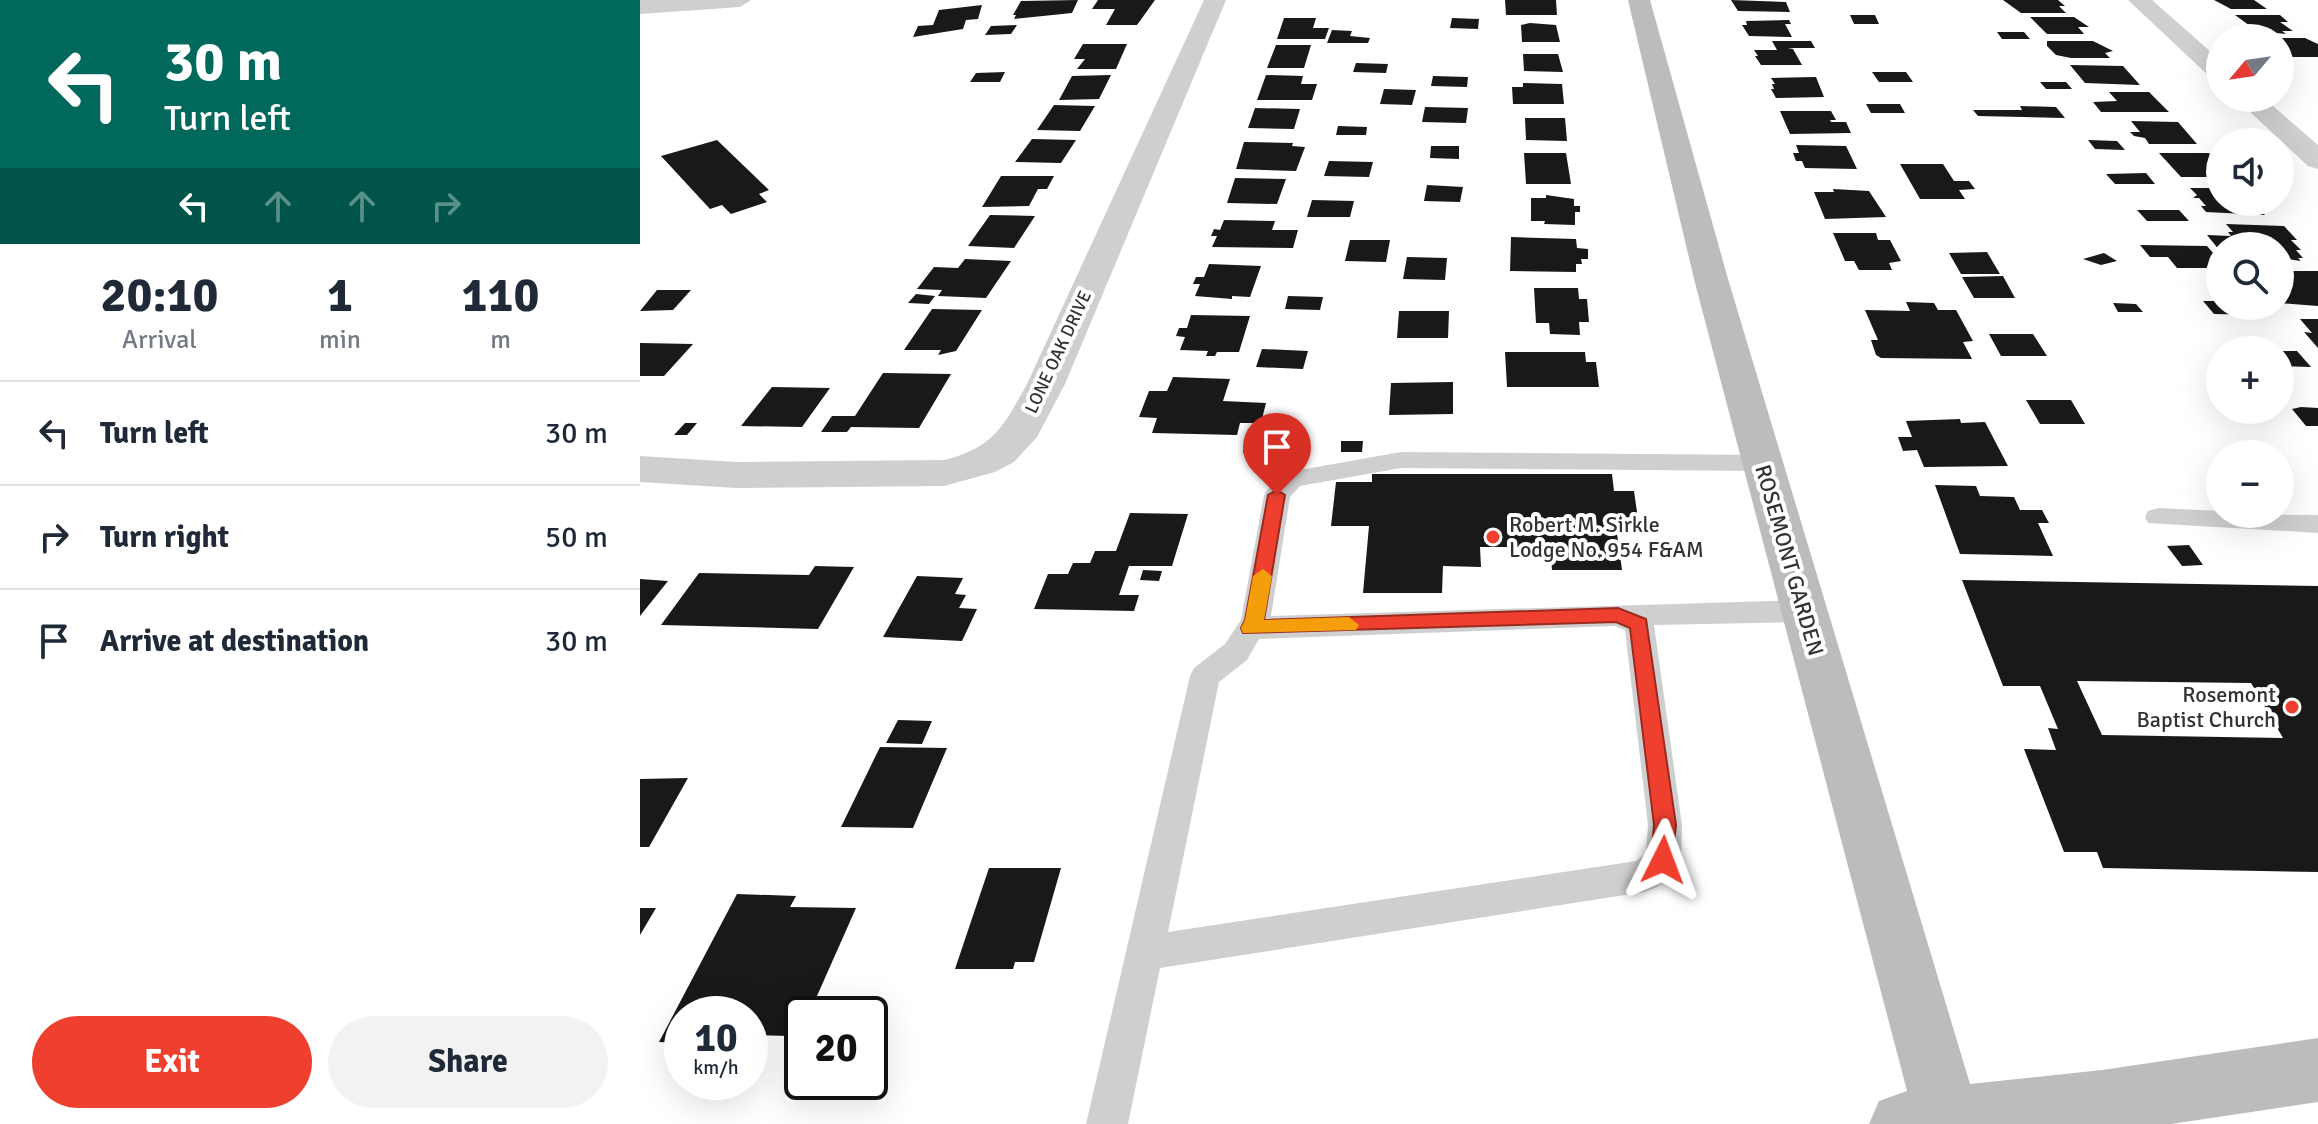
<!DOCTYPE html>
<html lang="en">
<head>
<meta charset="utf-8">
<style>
	body { margin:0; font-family:Signika,sans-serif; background:#f2f2f3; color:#1f2937; height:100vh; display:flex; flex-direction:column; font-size:30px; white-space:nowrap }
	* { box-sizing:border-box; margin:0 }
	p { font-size:26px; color:#747a83 }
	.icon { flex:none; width:44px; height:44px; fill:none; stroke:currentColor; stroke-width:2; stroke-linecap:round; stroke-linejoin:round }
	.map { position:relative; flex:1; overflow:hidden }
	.panel { display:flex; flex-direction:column; background:#fff; width:640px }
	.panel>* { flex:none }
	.top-card { background:#00695c; color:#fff; overflow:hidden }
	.needle { width:52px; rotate:241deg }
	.buttons { position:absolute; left:1566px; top:24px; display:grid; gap:16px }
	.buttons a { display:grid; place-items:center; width:88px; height:88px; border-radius:50%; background:#fff; box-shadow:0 8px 32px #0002; font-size:40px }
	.speed { position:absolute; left:24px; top:996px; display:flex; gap:16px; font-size:40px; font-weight:700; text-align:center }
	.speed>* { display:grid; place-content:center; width:104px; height:104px; border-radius:50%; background:#fff; box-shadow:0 8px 32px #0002; line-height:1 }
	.speed small { font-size:20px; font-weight:400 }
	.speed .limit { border:4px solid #111; border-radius:12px; background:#fff; color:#111 }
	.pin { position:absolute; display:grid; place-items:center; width:68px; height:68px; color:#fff; margin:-82px -34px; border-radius:50% 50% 50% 0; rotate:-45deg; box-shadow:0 0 8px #0007 }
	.pin .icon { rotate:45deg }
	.me { position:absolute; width:88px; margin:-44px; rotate:3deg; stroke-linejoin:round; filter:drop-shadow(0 0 6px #0008) }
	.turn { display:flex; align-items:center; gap:28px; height:168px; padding:0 32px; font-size:36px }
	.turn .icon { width:104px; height:104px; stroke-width:2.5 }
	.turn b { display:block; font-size:56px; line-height:68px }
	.lanes { display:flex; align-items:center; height:76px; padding:0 32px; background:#0003; justify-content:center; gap:40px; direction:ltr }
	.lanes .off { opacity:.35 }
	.eta { display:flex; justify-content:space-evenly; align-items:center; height:136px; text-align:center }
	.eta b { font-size:48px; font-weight:700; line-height:56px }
	.primary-button { display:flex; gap:16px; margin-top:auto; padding:16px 32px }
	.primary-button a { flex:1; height:92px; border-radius:48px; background:#ef402f; color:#fff; font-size:32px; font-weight:700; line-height:92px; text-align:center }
	.primary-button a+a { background:#f2f2f3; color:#1f2937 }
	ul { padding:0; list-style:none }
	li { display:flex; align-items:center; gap:24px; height:104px; padding:0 32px; border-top:2px solid #e0e1e3 }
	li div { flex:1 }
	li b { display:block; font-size:30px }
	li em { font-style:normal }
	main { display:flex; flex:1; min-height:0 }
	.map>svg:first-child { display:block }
	.building { fill:#191919; fill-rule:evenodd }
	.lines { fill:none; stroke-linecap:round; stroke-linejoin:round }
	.service { fill:#cfcfcf; fill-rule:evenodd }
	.minor { fill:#cfcfcf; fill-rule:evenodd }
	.secondary { fill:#bcbcbc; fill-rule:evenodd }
	.route { fill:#ef402f; stroke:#9b2a1f; stroke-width:2 }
	.slow { fill:#f59e0b }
	.poi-dot { fill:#ef402f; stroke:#fff; stroke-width:3 }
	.labels { text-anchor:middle; stroke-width:8; stroke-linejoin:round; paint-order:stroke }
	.far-street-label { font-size:18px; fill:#323232; stroke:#fff }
	.poi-label { font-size:22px; fill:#323232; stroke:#fff; text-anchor:start }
	.street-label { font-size:22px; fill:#323232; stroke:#fff }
</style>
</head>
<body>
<main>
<section class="panel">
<div class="top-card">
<div class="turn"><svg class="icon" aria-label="left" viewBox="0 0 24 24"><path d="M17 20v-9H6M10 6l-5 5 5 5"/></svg><div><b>30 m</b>Turn left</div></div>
<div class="lanes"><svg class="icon" aria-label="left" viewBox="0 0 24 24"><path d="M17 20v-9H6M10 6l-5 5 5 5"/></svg><svg class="icon off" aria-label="ahead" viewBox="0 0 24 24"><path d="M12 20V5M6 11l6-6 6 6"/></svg><svg class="icon off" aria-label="ahead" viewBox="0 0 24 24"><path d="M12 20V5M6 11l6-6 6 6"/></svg><svg class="icon off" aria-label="right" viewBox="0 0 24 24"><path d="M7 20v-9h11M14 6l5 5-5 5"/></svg></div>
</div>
<div class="eta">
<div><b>20:10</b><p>Arrival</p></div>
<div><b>1</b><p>min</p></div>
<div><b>110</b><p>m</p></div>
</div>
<ul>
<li><svg class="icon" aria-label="left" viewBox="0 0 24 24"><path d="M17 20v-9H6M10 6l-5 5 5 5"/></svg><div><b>Turn left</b></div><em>30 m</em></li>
<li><svg class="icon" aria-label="right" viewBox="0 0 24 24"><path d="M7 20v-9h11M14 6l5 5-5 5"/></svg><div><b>Turn right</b></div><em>50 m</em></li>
<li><svg class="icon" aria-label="arrive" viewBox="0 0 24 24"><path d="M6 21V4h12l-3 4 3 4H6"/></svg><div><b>Arrive at destination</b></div><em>30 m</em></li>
</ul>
<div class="primary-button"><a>Exit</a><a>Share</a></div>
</section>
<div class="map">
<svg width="1678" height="1124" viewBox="0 0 1678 1124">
	<rect width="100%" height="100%" fill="#fff"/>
	<path class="building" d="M438 0 432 13 374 19 376 15H373L381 1Z
		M458 0H515L497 25H466L475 9H452Z
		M865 0H916L917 15H866Z
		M1091 0 1146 2 1150 12 1098 11Z
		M1363 0H1418L1425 6H1419L1426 13H1381Z
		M1574 0H1614L1627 9H1591Z
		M342 5 338 19 326 20 323 29 273 37 278 26 293 25 299 10Z
		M1210 15H1235L1239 24H1214Z
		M1595 15H1640L1648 22H1640L1653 31H1642L1646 34 1617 31Z
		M1390 17H1434L1449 27H1438L1444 34H1407Z
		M644 18H676L673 28H689L685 39H637Z
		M812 18 839 19 838 29 810 28Z
		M1149 20 1151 24H1145L1152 37 1109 36 1102 25H1107L1106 21Z
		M890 23 916 25 920 42H882L881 25Z
		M377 25 371 34 345 35 351 26Z
		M692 30 712 31 710 36 730 38 728 43H687Z
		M1357 32H1384L1390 39H1362Z
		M1640 38H1665L1678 44V57H1653L1640 47Z
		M1132 41H1171L1175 48H1148L1153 49 1162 65H1121L1115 56H1118L1114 50H1137Z
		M1407 41H1453L1473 51 1465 53 1470 58H1431L1416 55 1407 46Z
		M443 44H487L476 69H437L445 59H434Z
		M636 45H671L664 68H627Z
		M883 54H918L923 72 884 71Z
		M716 63 748 64 746 73 713 72Z
		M1430 65 1483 66 1500 85 1445 83Z
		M365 72 360 82H330L336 73Z
		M1232 72H1266L1273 82H1239Z
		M471 75 459 99 419 100 432 76Z
		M626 75 663 76 661 84H677L672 100H617Z
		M793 76 828 77 827 87 791 86Z
		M1176 77 1184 97 1136 98 1131 89H1134L1132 84H1135L1131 78Z
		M1400 82H1426L1432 89H1406Z
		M883 83 922 84 924 104H873L872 87H883Z
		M744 89 776 90 772 105 740 104Z
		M1469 92H1509L1529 112H1461L1453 102 1477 101Z
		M1226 104H1260L1265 113H1231Z
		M414 105 455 106 440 131 397 130Z
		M1380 106 1416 107 1425 118 1338 116 1333 110H1382Z
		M785 107 828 108 826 123 782 122Z
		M615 108 660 109 654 129 608 128Z
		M1140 111H1191L1196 120H1190L1191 122H1206L1211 133 1150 134Z
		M885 118H925L927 141 886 140Z
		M1491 121 1538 122 1557 144H1509L1505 138 1494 136 1490 132H1500Z
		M698 126 727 127 726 135H696Z
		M392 139 436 140 421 163 375 162Z
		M77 140 129 190 119 194 127 202 91 214 82 205 70 209 21 156Z
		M1448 140 1477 141 1485 150 1455 149Z
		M604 142 653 143 652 146 665 147 656 171 596 169Z
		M1156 145 1206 146 1217 169 1165 168 1162 161H1156L1153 153H1159Z
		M791 146H819V159L790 158Z
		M884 153H926L931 184H886Z
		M1519 153H1569L1580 163V177H1541Z
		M689 161 733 162 729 177 684 176Z
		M1260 164H1303L1314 181H1329L1335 189 1319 190 1325 199H1280Z
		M1506 173 1515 184H1475L1466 174Z
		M361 176H414L407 189H398L389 206 342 207Z
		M595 178 646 179 637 204 587 203Z
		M787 185 823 187 820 202 784 201Z
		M1550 188H1580V202H1613L1625 215 1566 212 1561 206H1566L1559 198H1553L1557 195Z
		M1193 189 1229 191 1246 217 1185 219 1174 192H1194Z
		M906 195 934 199V206H940V212H935V225L904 224 905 221H891V198H906Z
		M672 200 714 201 710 217H667Z
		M1497 210H1539L1549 221H1507Z
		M350 215 395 216 374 248 328 246Z
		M584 220 635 221 632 230H658L653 248 572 247 577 236H571L574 229 580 230Z
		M1586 224 1644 226 1657 240H1651L1661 250H1656L1663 258H1658L1661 261 1640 258V246H1580V251L1567 235 1591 236 1588 232H1593Z
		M1193 233H1236L1238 240H1250L1261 261 1249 263 1252 270H1219L1214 261H1205Z
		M871 237 936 239 937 248 948 249V259H941L942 264H936V272L870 271Z
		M710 240H750L746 262 705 261Z
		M1500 245 1567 246 1580 261V268H1537L1528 257H1510Z
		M1347 252 1360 274H1321L1309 253Z
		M1464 253 1477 261 1461 265 1443 259Z
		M767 257 807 258 805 280 763 279Z
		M325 259 371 261 346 298 298 296 302 290 277 289 294 267 318 268Z
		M569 264 621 266 610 297 592 296V299L555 296 560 284H553L556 277H564Z
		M1644 271H1678V306L1640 303V272Z
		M1363 276 1375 298H1334L1322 277Z
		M894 288H938L939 299H947L949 322H939L940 335 910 334 909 323H896Z
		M17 290H51L33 310 0 311Z
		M276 294 295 296 289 304 268 303Z
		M648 296 683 297 680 310 645 309Z
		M1563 301H1580V306H1617L1624 315 1574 314Z
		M1266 302 1294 303 1298 310H1316L1333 341 1323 342 1332 359 1241 358 1236 355 1231 340H1238L1225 310 1270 311Z
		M1473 303 1496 304 1503 312H1478Z
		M292 309 342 310 316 351 298 355 301 350H264Z
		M759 311H809L808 338H757Z
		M551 315 610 316 599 352H577L575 356H566L568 351 540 350 545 337 536 336 539 328H547Z
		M1660 319H1678V348L1664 332 1672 333Z
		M1349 334H1393L1407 356H1361Z
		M0 343 53 344 24 376H0Z
		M622 349 668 351 663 369 616 367Z
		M1640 351H1657L1671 367 1640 366Z
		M865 352H945L946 362H956L959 387H867Z
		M243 373 311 374 279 428 211 427 207 432H181L192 416H215Z
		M533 377 590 379 583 401 626 403 621 423H600L597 435 512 433 517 418 499 417 509 391H527Z
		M813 382V414L749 415 751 383Z
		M132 387 190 388 162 427 101 426Z
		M1386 400H1431L1445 424H1400Z
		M1661 407 1678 408V426H1666L1652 409Z
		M1320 419 1321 423 1345 422 1368 466 1284 467 1277 450 1263 451 1258 437H1272L1266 421Z
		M45 423H57L47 435H34Z
		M656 428 651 452 603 453 608 429Z
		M701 441H723L722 452H701Z
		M732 474H972L974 491H994L999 526H976L982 570H912L910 547H840L841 567 803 566 802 593H723L729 526H691L696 482H732Z
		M1295 485 1336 486 1340 496 1374 497 1380 510H1402L1409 523H1398L1413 556 1320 554Z
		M490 513 548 514 532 566H489L479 595H499L494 611 394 609 408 574H428L433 563H450L455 551H476Z
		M1549 545 1563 565 1542 566 1527 546Z
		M175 566 214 567 178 629 21 625 59 573 169 575Z
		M503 570 522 571 519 581 500 580Z
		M277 576 323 578 315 594 326 595 319 608 337 609 322 641 243 637Z
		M0 579 28 581 0 616Z
		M1322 580 1678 586V872L1463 868 1457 852H1424L1384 749 1416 750 1408 728 1418 729 1400 686H1363ZM1437 681 1611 683 1643 738 1462 735Z
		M258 720 292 721 282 744 246 743Z
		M240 747 307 748 273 828 201 827Z
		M48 778 9 847H0V779Z
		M349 868H421L394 962H375L373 969H315Z
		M97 894 156 896 150 907 216 908 169 1014H162V1019L157 1018 149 1036 110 1035V1014H42V1043L19 1042Z
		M0 908H16L0 935Z"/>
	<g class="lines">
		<path class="service" d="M761 452 1123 455 1132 457 1136 463 1132 469 1123 471 761 468 660 486 650 497 631 616 1165 600 1175 603 1180 611 1175 619 1165 622 1014 625 1042 825 1041 860 1035 871 1017 887 1004 892 520 968 488 1124H446L550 676 554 668 585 644 601 620 624 495 628 489 643 473ZM975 626 985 630 1008 825 1006 853 996 861 528 932 579 682 607 660 619 639Z
			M1518 508 1580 511V514L1678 515V533L1508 523 1505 517 1508 511Z"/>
		<path class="minor" d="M0 0H111L100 7 0 14Z
			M564 0H586L425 384 397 437 374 462 355 472 304 486 96 488 0 482V456L96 462 304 460C354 447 363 427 387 384Z
			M1488 0H1512L1580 60V81L1571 78Z
			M1595 98H1624L1678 145V169L1668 166Z"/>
		<path class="secondary" d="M988 0H1010L1088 279 1330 1084 1462 1070 1678 1038V1102L1531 1124H1229L1239 1101 1267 1091 1054 279Z"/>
	</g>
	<path class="route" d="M637 490 645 495 624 620 978 608 1006 619 1036 825 1031 868 1023 871 1014 868 1011 860 1014 825 990 628 976 622 603 633 601 628 605 620 628 495Z"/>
	<path class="slow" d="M623 569 632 576 624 620 709 617 719 625 716 630 603 633 601 628 605 620 613 576Z"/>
	<g class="poi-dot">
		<circle cx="853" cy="537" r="8"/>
		<circle cx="1652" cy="707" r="8"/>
	</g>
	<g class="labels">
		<g class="far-street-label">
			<text transform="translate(418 352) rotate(-65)" y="6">LONE OAK DRIVE</text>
		</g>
		<g class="poi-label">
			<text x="869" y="532">Robert M. Sirkle<tspan x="869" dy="25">Lodge No. 954 F&amp;AM</tspan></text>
			<text x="1636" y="702" text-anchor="end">Rosemont<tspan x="1636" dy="25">Baptist Church</tspan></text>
		</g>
		<g class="street-label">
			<text transform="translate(1150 560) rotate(74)" y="8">ROSEMONT GARDEN</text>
		</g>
	</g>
</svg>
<div class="buttons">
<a><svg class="needle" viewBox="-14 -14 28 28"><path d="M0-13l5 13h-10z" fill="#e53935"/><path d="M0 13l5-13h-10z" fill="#747a83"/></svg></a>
<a><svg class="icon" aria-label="sound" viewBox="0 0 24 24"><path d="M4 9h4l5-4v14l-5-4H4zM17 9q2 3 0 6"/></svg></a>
<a><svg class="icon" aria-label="search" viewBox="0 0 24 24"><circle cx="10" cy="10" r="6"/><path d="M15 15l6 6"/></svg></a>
<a>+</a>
<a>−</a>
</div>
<div class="speed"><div>10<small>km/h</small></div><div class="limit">20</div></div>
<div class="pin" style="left:637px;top:495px;background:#d93025"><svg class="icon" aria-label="arrive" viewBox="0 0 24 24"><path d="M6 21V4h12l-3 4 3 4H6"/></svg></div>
<svg class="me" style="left:1023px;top:860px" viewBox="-20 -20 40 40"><path d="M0-17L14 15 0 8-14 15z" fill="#ef402f" stroke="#fff" stroke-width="4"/></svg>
</div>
</main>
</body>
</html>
